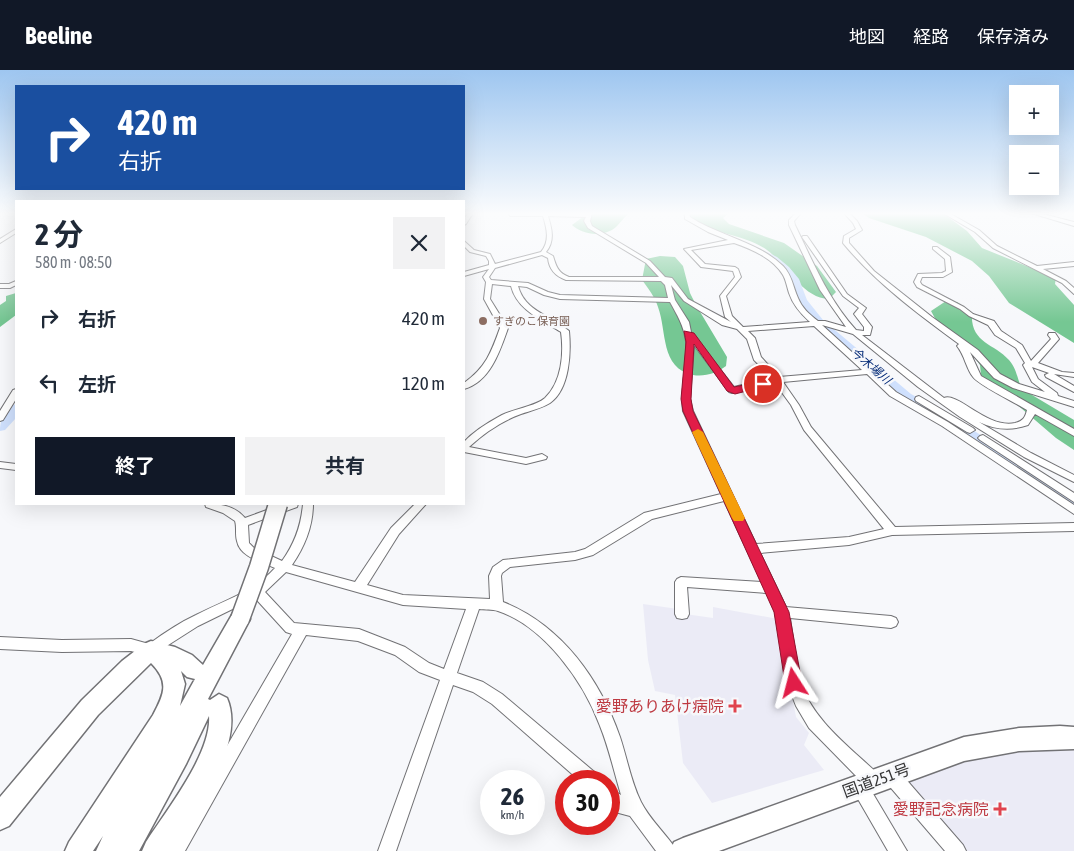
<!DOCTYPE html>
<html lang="ja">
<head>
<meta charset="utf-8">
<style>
	body { margin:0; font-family:"Asap Condensed","Noto Sans JP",sans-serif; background:#f2f2f3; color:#1f2937; height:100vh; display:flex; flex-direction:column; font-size:19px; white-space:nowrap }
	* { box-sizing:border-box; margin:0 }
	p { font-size:16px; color:#747a83 }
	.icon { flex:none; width:28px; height:28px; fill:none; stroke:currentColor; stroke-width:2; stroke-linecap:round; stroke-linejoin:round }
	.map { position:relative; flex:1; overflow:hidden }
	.sheet { position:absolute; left:15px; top:130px; width:450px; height:305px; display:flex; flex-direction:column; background:#fff; border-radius:0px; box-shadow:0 5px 20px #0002 }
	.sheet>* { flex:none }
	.top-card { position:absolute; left:15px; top:15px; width:450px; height:105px; border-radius:0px; box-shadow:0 5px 20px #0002; background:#1a4fa0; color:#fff; overflow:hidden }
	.fabs { position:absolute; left:1009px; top:15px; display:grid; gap:10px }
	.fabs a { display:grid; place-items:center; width:50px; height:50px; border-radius:0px; background:#fff; box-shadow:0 5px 20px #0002; font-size:25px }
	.speed { position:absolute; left:480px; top:700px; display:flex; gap:10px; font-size:25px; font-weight:700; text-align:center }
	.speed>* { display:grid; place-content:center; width:65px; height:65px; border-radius:50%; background:#fff; box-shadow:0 5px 20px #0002; line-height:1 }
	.speed small { font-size:12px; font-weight:400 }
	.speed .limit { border:8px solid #d22; background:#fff; color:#111 }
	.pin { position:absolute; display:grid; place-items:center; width:42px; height:42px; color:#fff; margin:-21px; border:2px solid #fff; border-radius:50%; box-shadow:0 1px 5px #0007 }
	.me { position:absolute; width:55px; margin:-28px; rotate:351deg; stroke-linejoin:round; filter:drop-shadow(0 0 4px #0008) }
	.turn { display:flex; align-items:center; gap:18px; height:105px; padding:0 20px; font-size:22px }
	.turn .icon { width:65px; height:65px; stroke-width:2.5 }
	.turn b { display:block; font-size:35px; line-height:42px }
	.round { display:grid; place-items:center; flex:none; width:52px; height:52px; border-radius:0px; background:#f2f2f3 }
	.overview { display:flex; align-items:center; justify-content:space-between; height:85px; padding:0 20px }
	h1 { font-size:30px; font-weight:700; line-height:38px }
	.primary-button { display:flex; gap:10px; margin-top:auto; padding:10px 20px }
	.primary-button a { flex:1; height:58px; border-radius:0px; background:#111827; color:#fff; font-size:20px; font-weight:700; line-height:58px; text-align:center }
	.primary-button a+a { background:#f2f2f3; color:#1f2937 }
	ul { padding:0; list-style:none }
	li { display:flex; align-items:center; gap:15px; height:65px; padding:0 20px }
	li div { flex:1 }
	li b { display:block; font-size:19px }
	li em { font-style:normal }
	header { display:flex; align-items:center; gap:30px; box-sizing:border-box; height:70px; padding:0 25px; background:#111827; color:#fff }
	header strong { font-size:24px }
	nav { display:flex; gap:28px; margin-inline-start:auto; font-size:18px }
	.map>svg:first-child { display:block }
	.built { fill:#ebebf6 }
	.forest { fill:#75c793 }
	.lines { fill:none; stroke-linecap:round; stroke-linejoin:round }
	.river { fill:#cfe0fd; fill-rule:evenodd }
	.minor-casing { stroke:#727275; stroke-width:2 }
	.highway-casing { stroke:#727275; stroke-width:3 }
	.minor { fill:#fff; fill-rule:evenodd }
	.highway { fill:#fff; fill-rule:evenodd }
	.highway-bridge-casing { stroke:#727275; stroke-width:21; stroke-linecap:butt }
	.highway-bridge { stroke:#fff; stroke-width:18 }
	.route { fill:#e11d48; stroke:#92132f }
	.slow { fill:#f59e0b }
	.education-dot { fill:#8d6e63; stroke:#f7f8fb; stroke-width:2 }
	.health-dot { fill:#e0444e; stroke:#f7f8fb; stroke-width:2 }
	.labels { text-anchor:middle; stroke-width:5; stroke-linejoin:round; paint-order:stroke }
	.far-education-label { font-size:11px; fill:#785e54; stroke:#f7f8fb; text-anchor:start }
	.far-water-label { font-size:12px; font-style:italic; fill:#002876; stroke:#f7f8fb }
	.near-health-label { font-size:16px; fill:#be3a42; stroke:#f7f8fb; text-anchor:end }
	.near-street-label { font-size:16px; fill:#343435; stroke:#f7f8fb }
</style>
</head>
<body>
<header>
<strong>Beeline</strong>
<nav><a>地図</a><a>経路</a><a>保存済み</a></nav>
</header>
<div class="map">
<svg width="1074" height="781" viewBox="0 0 1074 781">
	<rect width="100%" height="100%" fill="#f7f8fb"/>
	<path class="built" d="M643 534 678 539V543L713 548V537L778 549 796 647 809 663 804 675 824 700 712 733 683 693 675 625 655 621 648 590Z
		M1027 678H1074V781H964L903 711 989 685Z"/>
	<path class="forest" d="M588 143H630C624 147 621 152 616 157 603 168 583 165 572 155Z
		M683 143H729L723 148 729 154 784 173 817 196 836 222 829 229C802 228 787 195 767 180 745 164 710 164 684 147Z
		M862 143 944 144 967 161 982 178 1056 208 1055 214 1074 235V273L1009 233 989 206 972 191 926 167 869 148Z
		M660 186 675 187 683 196 690 223 696 235 727 287 726 296C717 303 705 307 693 305 660 298 667 261 658 237 655 227 648 218 642 210L646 189Z
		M16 223V245L0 257V235L6 231V226Z
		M946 231 957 232 972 243C970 273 994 273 1009 290 1017 299 1017 309 1022 319L1074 350V380L1056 368 1015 333 991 318 981 305 980 295 970 281 950 268 937 252 931 241Z"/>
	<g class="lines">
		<path class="river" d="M759 178 777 187 789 197 799 209 807 230 823 250 911 324 948 344 1074 425V439L1068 437 938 350 901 330 815 254 797 230 786 205 775 194 756 183 755 181Z
			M16 334V348L5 360 0 361C0 351 4 337 16 334Z"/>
		<g class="minor-casing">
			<path id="minor" d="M468 143H473L466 154 464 155V149Z
				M508 143 587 144 588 143H592L590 151 592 156 650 191 665 207 672 208 688 229 731 252 725 247 720 226 735 207 733 201 701 197 684 179 728 170 708 162 685 149V143H689L690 147C719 166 757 171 783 196 792 205 793 217 798 228 802 238 809 244 818 251H825L846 257 820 220 789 155V150L796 143H801L794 151 795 155C813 192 828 229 856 260L864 261V257L854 244 859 238 843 226 802 167 803 166H807L847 224 866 238 862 244 872 257 870 265H862L944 328C958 322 987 359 1015 353 1023 351 1025 348 1027 340 1016 333 980 316 973 307 966 298 965 286 957 276L959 274C918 244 876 213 843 173L844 166 856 159 853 153 844 143H849L857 151 862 160 849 168V173L874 201 932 247 978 280 1000 304 1019 314 1045 322 1032 312 1023 295 1025 293 1016 278 995 265 988 255 969 246 960 239 917 217 914 212 918 204 942 203 946 201 945 189 933 179V177H937L950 187 952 202 943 207H922L920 212 922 215 964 237 973 244 994 251 1001 261 1022 275 1031 291 1051 269 1048 265 1049 263H1055L1059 269 1038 293 1062 302 1074 303V307L1054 304 1074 316V322L1046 307 1045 305 1049 303 1032 297 1038 309 1057 323 1058 326 1074 331V337L1013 318 994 308 970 282 981 306 1074 359V366L1035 344 1028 355C1011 361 996 360 979 352L1031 383 1074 405V412L1024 387 960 347 918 317 853 264 822 255 896 322 948 352 1074 435V444L942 356 890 326 867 304 783 312 799 335 811 357 895 457 1074 453V461L892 465 849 475 760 483 786 537 891 546 896 548 898 552 896 556 891 558 790 548C793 569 796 591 801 612 811 649 852 679 879 705L881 711 879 717 873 719 869 717 907 781H888L851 717 853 711 859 709 809 658 796 636 787 613 775 542 767 523 687 517 689 544 687 548 682 549 677 548 675 544V512L677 509 681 507 762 512 724 431 652 449 593 485 575 490 510 497 502 503 501 506 503 532C561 555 600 609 620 667 627 688 631 712 641 732 649 748 663 761 673 775L676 781H656L630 746 615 742 609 737V718L621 725C614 702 609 678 600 656 584 612 544 556 498 541 492 539 485 540 479 539L457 603 483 612 502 624 598 705 600 711H580L492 634 473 622 453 615 396 781H378L440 610 419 602 395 585 358 571 306 565 185 781H166L292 564 286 562 255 528 198 556 151 586 131 581 62 582 0 579V567L62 570 131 569 149 574C164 563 179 553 196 545 223 531 254 522 275 498 262 492 240 487 237 471 235 464 237 457 235 451L223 443 206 437 205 434C220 434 234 435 245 448L283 434H298L297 437 248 455 249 473 254 478 282 491C295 473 301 456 303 434H313C313 456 305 476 292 495L355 512 391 458 415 434H426L399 464 367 515 403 525 490 529 489 506 493 497 503 490 575 482 585 479 644 443 721 424 683 341C680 317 688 293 686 271 684 256 677 245 670 232L560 229 544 225 527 217 518 216C525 242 551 245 569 261 571 282 570 319 550 333 542 338 530 341 521 344 502 351 484 363 469 377L526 388 542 384 547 387 546 389 526 394 464 382V372C474 361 489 352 502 345 514 339 536 336 545 328 562 312 564 283 561 262 542 250 517 240 511 216L492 214 490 229 508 258C500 281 490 312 464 319V313C486 297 491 283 500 258L484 229 486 212 483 207 489 199 464 206V202L489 195V191L486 186 470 182 464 176V171L474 180 490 184 495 194 541 182C550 171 547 159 543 146H510ZM548 146 586 147 584 151 588 158 646 193 659 207H569C558 203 556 196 553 186L546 182C555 171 552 159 548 146ZM734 173C751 179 773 188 783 205 786 210 787 217 789 223 793 235 801 244 810 252L743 257 732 246 726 226 741 207 738 199 735 197 705 194 691 180ZM542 185 548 188C549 199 555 206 566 210L661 211 665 215 668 228 560 225 548 222 528 213 491 210 489 207 495 198ZM671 215 684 231 722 255 737 259 747 269 754 290 772 308 734 317 691 262 689 252 675 230ZM814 256 862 300 779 307 761 287 755 268 748 261ZM694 275 729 322 732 323 775 313 791 335 804 360 884 459 849 467 756 474 693 341 690 329ZM286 502 403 535 466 539 444 599 429 593 405 577 359 559 294 553 265 522Z
				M943 143H949L979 160 997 176 1037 196 1074 192V196L1043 199 1066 211 1074 218V224L1062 213 993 178 975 162Z
				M1031 143H1039L1074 152V156Z
				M16 159V163L0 173V169Z
				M16 211V215L10 218H0V214H9Z
				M16 319V329L3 350 0 351V341L13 320Z
				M919 326 973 358 975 360 970 363 967 362 916 331 915 329 916 327Z
				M983 365 1074 423V432L980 370 978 368 980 366Z
				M0 392 16 394V400L0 398Z
				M891 697 897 699 963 775 966 781H945L885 711 883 705 885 699Z"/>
		</g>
		<g class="highway-casing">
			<path id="highway" d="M240 541 247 543 250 549 208 629 210 630 219 624 227 628C247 674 194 743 170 781H142L146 772C166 741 212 683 209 646L186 694 139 781H96L103 766 93 781H65L69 772 153 645C164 624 170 612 151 593L98 645 9 756 0 760V727L82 630 122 591 144 574 151 571 175 577 192 585 203 595 233 543ZM181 601 187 607 195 609 180 636 185 614Z
				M1060 656 1074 657V679L1019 681 964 691 719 781H670L674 772 683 768 964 667 1019 658Z"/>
		</g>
		<use href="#minor" class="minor"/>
		<use href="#highway" class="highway"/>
		<g class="highway-bridge-casing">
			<path id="highway-bridge" d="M240 549 259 497 278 434"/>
		</g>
		<use href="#highway-bridge" class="highway-bridge"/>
	</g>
	<linearGradient id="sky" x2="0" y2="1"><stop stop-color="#9ec6f0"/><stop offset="0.57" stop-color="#fbfcfd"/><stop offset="1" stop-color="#fbfcfd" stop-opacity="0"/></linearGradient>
	<rect width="1074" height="252" fill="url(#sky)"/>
	<path class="route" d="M684 261 694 263 734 317 763 311 767 314 766 316 735 324 727 321 694 274 691 329 693 341 789 542 802 613 799 618 794 620 788 618 785 613 774 542 683 341 681 329 686 272Z"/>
	<path class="slow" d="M698 359 703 362 745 448 743 451H734L732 448 692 362Z"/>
	<circle class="education-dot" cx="483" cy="251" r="5"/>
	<g class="health-dot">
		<path d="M732.5 628.5h5v5h5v5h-5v5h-5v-5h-5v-5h5z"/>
		<path d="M997.5 731.5h5v5h5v5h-5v5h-5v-5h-5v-5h5z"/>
	</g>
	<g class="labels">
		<g class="far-education-label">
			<text x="493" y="255">すぎのこ保育園</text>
		</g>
		<g class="far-water-label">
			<text transform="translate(871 296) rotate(41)" y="4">今木場川</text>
		</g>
		<g class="near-health-label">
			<text x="724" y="642">愛野ありあけ病院</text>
			<text x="989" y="745">愛野記念病院</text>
		</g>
		<g class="near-street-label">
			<text transform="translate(876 710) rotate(-20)" y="6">国道251号</text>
		</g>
	</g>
</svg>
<div class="fabs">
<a>+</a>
<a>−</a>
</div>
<div class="speed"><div>26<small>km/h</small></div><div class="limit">30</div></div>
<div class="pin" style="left:763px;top:314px;background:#d93025"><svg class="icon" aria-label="arrive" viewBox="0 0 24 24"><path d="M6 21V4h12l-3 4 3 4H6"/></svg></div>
<svg class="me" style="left:794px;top:613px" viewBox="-20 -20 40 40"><path d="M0-17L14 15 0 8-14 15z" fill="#e11d48" stroke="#fff" stroke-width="4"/></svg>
<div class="top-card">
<div class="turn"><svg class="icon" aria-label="right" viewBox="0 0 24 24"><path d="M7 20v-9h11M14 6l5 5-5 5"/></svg><div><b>420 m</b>右折</div></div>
</div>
<section class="sheet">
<div class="overview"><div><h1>2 分</h1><p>580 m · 08:50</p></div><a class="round"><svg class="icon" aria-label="close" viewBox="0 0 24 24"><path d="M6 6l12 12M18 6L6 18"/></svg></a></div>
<ul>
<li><svg class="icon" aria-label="right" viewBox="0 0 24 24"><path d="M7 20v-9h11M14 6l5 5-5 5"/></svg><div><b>右折</b></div><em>420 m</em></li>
<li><svg class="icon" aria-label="left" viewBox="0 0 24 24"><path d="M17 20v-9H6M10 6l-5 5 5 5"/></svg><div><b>左折</b></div><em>120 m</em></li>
</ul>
<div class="primary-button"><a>終了</a><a>共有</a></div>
</section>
</div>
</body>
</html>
